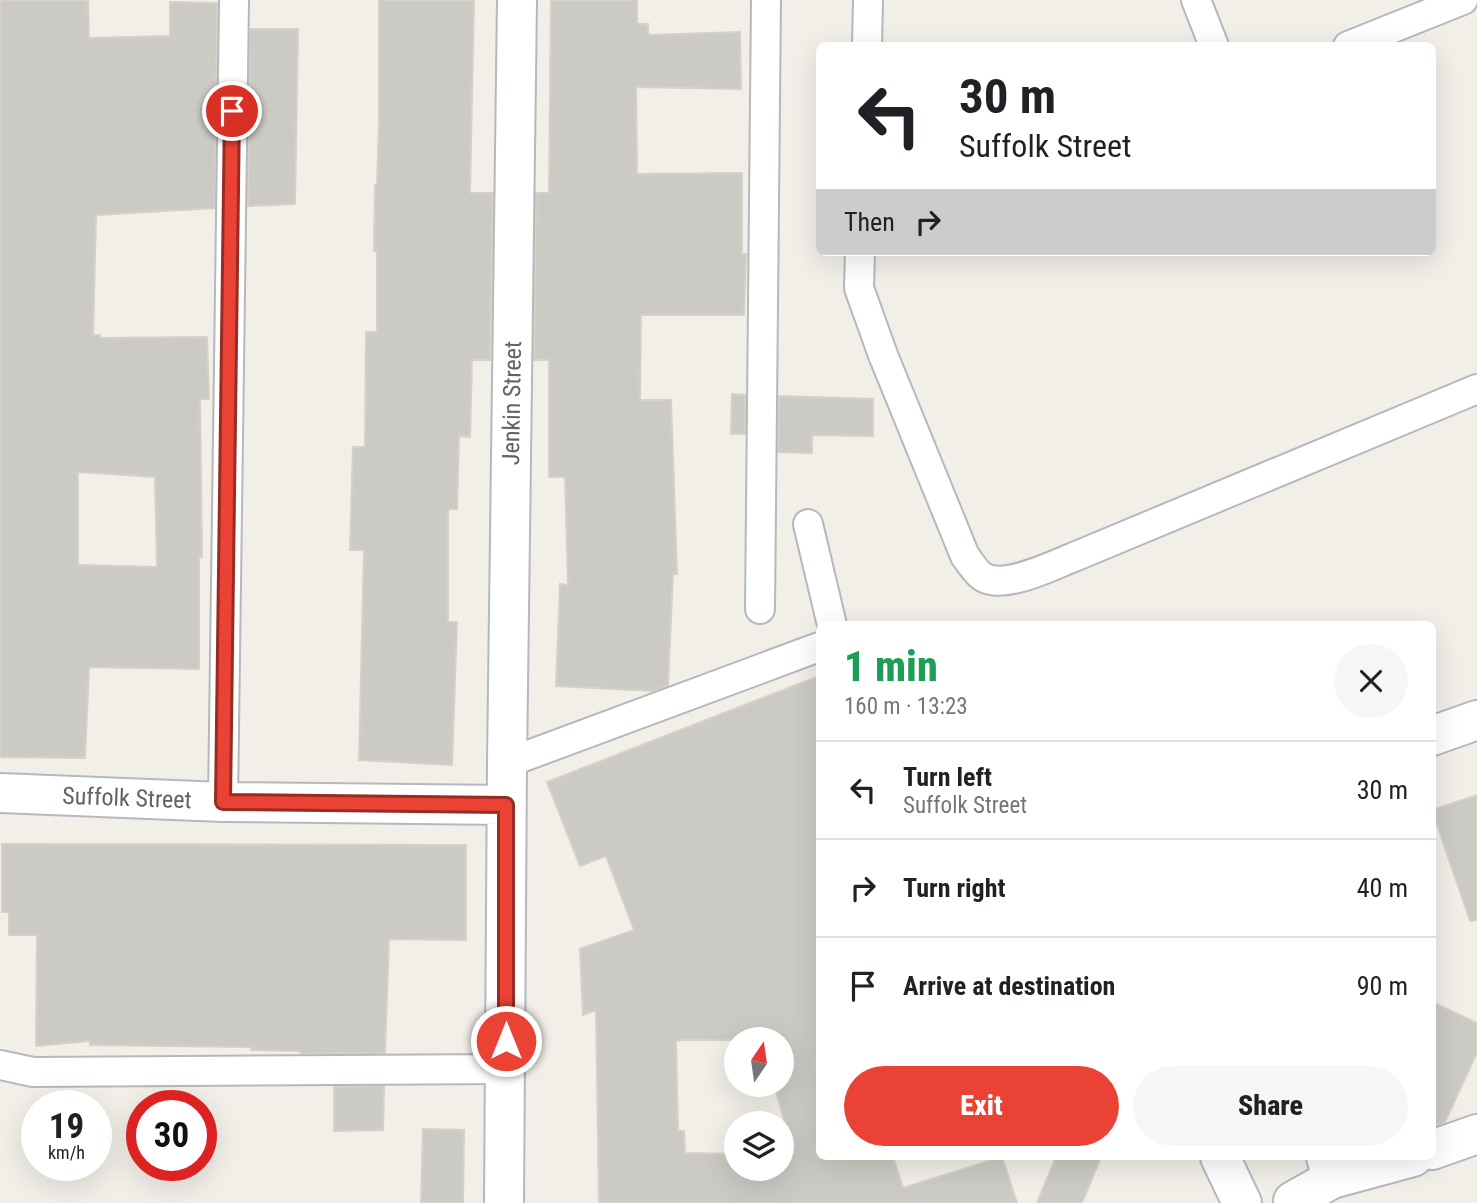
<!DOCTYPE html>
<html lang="en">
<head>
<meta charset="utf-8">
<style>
	body { margin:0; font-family:"Roboto Condensed",sans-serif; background:#f6f6f6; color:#202124; height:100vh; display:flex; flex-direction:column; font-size:26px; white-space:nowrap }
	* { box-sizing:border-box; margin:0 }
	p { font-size:23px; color:#757577 }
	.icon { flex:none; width:38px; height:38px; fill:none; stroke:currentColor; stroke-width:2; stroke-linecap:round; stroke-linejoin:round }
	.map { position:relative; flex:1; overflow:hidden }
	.side { position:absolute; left:816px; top:621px; width:620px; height:539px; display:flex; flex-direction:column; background:#fff; border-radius:10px; box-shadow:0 7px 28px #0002 }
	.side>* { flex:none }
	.hud { position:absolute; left:816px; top:42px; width:620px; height:214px; border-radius:10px; box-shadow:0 7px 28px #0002; background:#fff; color:#202124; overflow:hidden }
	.needle { width:46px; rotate:13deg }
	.controls { position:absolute; left:724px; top:1027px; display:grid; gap:14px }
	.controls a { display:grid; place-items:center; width:70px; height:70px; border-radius:50%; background:#fff; box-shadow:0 7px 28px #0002; font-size:35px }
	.speed { position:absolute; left:21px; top:1090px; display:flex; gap:14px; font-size:35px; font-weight:700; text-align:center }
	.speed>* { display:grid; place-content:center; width:91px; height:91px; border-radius:50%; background:#fff; box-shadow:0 7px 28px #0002; line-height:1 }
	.speed small { font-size:18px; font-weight:400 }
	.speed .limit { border:10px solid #d22; background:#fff; color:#111 }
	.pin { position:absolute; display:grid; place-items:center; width:60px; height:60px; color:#fff; margin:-30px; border:4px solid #fff; border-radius:50%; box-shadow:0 2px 7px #0007 }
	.me { position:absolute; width:77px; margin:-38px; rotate:0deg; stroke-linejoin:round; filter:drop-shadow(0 0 5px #0008) }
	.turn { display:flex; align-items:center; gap:24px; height:147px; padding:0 28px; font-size:32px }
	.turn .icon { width:91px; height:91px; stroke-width:2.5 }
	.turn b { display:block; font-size:49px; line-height:60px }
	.then { display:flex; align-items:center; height:66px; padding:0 28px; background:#0003; gap:14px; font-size:26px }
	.round { display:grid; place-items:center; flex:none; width:74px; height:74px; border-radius:37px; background:#f6f6f6 }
	.summary { display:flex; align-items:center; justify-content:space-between; height:119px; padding:0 28px }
	h1 { font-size:42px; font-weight:800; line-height:52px; color:#1e9e55 }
	.primary-button { display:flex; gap:14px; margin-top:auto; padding:14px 28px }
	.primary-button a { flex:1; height:80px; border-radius:42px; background:#ea4335; color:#fff; font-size:28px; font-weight:800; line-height:80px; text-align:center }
	.primary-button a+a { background:#f6f6f6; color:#202124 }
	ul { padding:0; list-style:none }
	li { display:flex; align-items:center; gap:21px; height:98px; padding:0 28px; border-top:2px solid #e0e0e0 }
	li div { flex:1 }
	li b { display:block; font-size:26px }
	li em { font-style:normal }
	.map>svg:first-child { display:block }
	.building { fill:#cccac5; stroke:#d6d1c6; stroke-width:2; fill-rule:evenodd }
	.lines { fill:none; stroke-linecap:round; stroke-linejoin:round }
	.lane-casing { stroke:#b5b8bc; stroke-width:32 }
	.street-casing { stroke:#b5b8bc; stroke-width:42 }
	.lane { stroke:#fff; stroke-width:28 }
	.street { stroke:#fff; stroke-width:38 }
	.route-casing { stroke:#982c22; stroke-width:18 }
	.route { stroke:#ea4335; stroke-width:12 }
	.labels { text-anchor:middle; stroke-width:7; stroke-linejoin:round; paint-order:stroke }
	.street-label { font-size:24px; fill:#5f6368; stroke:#fff }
</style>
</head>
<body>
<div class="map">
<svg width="1477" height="1203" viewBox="0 0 1477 1203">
	<rect width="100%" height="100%" fill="#f1efe8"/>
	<path class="building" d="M0 0H88L89 38 170 36V2L217 3 215 208 96 215 93 335H100V338L207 337 209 399H200L202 557H199V669L89 667 85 758 0 757ZM78 472 155 477 157 567 78 565Z
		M379 0H474L470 193H493L490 360H472L470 437 459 436 457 509H448V622H457L452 765 359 760 364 550H350L353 447H365L366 332H377V251H374L375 185H377L379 121Z
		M551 0H637V24H648V35L740 32 741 89 636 87 637 174 742 173V254H746L744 315H641L640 400H671L677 574H673L668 685 654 691 556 686 560 584 568 585 565 477H549V360H534L536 193H549Z
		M250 29H298L295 204 248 206Z
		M732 394 745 395V434H731Z
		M779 396 873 399V436L812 435V453L778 452Z
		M819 676V1157H893L903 1188 1002 1157 1017 1203H599L596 1010 583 1015 580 949 634 930 606 856 580 866 547 782ZM682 1040H782V1085H774L794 1154H782V1169H737V1154L685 1153 684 1131H678L676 1041Z
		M1477 795V920L1470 921 1432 810Z
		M2 844 466 845V940L389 939 385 1053 301 1054 300 1051 251 1050V1047L90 1045V1041L36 1046 37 935H9V912H2Z
		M1432 1002 1477 1023V1052L1445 1122 1432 1127Z
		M384 1086 383 1130 334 1131V1087Z
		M423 1129 464 1130 463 1203H421Z
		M1056 1157H1101L1082 1203H1037Z"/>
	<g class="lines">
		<g class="lane-casing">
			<path id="lane" d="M1196 0 1214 46
				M867 46 868 0
				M1348 46 1463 0
				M860 252 859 288 883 355 965 556C970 562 976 573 983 577 1005 590 1053 565 1074 557L1477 389
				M808 524 832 625
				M760 609 766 0
				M507 763 819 647
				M223 802 234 0
				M0 1065 33 1072 506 1069"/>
		</g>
		<g class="street-casing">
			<path id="street" d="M1432 736 1477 720
				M0 793 223 802 506 805
				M1432 1150 1477 1134
				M1220 1157 1242 1203
				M1326 1157 1332 1179 1413 1157
				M1293 1201 1332 1179
				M504 1203 507 763 517 0"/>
		</g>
		<use href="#lane" class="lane"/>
		<use href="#street" class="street"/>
	</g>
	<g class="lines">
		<g class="route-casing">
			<path id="route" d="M232 111 223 802 506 805V1041"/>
		</g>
		<use href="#route" class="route"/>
	</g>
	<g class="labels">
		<g class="street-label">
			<text transform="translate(512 403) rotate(-89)" y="8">Jenkin Street</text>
			<text transform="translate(127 798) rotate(2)" y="8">Suffolk Street</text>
		</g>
	</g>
</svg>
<div class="controls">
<a><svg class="needle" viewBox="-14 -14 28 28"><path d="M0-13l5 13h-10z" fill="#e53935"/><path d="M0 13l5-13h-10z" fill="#757577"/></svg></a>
<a><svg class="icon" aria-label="layers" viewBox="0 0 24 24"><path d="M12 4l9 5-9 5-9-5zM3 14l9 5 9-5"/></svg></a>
</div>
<div class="speed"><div>19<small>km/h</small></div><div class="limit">30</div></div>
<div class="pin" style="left:232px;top:111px;background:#d93025"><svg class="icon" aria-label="arrive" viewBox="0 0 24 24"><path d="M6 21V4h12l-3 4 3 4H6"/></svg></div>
<svg class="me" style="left:506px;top:1041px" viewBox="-20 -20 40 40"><circle r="17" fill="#ea4335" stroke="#fff" stroke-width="3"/><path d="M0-11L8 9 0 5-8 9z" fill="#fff"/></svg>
<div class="hud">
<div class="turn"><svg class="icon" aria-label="left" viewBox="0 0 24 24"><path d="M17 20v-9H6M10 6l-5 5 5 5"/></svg><div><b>30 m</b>Suffolk Street</div></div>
<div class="then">Then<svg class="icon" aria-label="right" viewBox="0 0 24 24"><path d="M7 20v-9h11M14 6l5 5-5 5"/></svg></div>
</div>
<section class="side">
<div class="summary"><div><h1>1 min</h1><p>160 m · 13:23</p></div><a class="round"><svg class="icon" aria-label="close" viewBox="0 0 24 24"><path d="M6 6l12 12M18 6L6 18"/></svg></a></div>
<ul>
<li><svg class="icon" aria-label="left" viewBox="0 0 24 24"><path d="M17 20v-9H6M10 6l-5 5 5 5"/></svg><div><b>Turn left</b><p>Suffolk Street</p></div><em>30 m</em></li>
<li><svg class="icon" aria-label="right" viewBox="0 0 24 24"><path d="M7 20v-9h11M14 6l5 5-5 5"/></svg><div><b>Turn right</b></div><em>40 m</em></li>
<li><svg class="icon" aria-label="arrive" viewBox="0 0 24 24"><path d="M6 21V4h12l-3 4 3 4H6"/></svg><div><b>Arrive at destination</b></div><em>90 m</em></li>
</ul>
<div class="primary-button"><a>Exit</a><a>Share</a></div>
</section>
</div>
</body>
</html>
